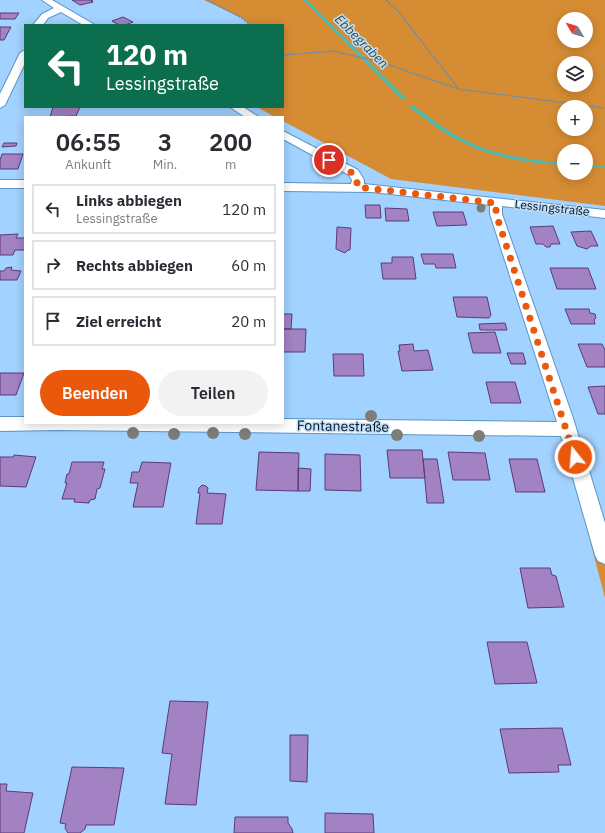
<!DOCTYPE html>
<html lang="de">
<head>
<meta charset="utf-8">
<style>
	body { margin:0; font-family:"IBM Plex Sans",sans-serif; background:#f2f2f3; color:#2b2b33; height:100vh; display:flex; flex-direction:column; font-size:15px; white-space:nowrap }
	* { box-sizing:border-box; margin:0 }
	p { font-size:13px; color:#7c7c81 }
	.icon { flex:none; width:22px; height:22px; fill:none; stroke:currentColor; stroke-width:2; stroke-linecap:round; stroke-linejoin:round }
	.map { position:relative; flex:1; overflow:hidden }
	.side { position:absolute; left:24px; top:116px; width:260px; height:308px; display:flex; flex-direction:column; background:#fff; border-radius:0px; box-shadow:0 2px 10px #0003 }
	.side>* { flex:none }
	.hud { position:absolute; left:24px; top:24px; width:260px; height:84px; border-radius:0px; box-shadow:0 2px 10px #0003; background:#0b6e4f; color:#fff; overflow:hidden }
	.needle { width:26px; rotate:308deg }
	.controls { position:absolute; left:557px; top:12px; display:grid; gap:8px }
	.controls a { display:grid; place-items:center; width:36px; height:36px; border-radius:50%; background:#fff; box-shadow:0 2px 10px #0003; font-size:20px }
	.pin { position:absolute; display:grid; place-items:center; width:34px; height:34px; color:#fff; margin:-17px; border:2px solid #fff; border-radius:50%; box-shadow:0 1px 4px #0007 }
	.me { position:absolute; width:44px; margin:-22px; rotate:343deg; stroke-linejoin:round; filter:drop-shadow(0 0 3px #0008) }
	.turn { display:flex; align-items:center; gap:14px; height:84px; padding:0 16px; font-size:18px }
	.turn .icon { width:52px; height:52px; stroke-width:2.5 }
	.turn b { display:block; font-size:28px; line-height:34px }
	.eta { display:flex; justify-content:space-evenly; align-items:center; height:68px; text-align:center }
	.eta b { font-size:24px; font-weight:600; line-height:28px }
	.primary-button { display:flex; gap:8px; margin-top:auto; padding:8px 16px }
	.primary-button a { flex:1; height:46px; border-radius:24px; background:#ea580c; color:#fff; font-size:16px; font-weight:600; line-height:46px; text-align:center }
	.primary-button a+a { background:#f2f2f3; color:#2b2b33 }
	ul { padding:0; list-style:none }
	li { display:flex; align-items:center; gap:12px; height:50px; margin:0 8px 6px; padding:0 8px; border:2px solid #e1e1e2; border-radius:0px }
	li div { flex:1 }
	li b { display:block; font-size:15px }
	li em { font-style:normal }
	.map>svg:first-child { display:block }
	.forest { fill:#d68c33; fill-rule:evenodd }
	.lines { fill:none; stroke-linecap:round; stroke-linejoin:round }
	.stream { fill:#4ebbb1; fill-rule:evenodd }
	.building { fill:#a282c2; stroke:#5a3b76 }
	.minor-casing { stroke:#5a95ca; stroke-width:2 }
	.path { stroke:#678eb2; stroke-width:1.5; stroke-dasharray:2.5 1; stroke-linecap:butt }
	.minor { fill:#fff; fill-rule:evenodd }
	.tree { fill:#7d7d77 }
	.route { stroke:#ea580c; stroke-width:7; stroke-dasharray:0 12.6 }
	.labels { text-anchor:middle; stroke-width:3; stroke-linejoin:round; paint-order:stroke }
	.far-street-label { font-size:12px; fill:#01182c; stroke:#c5ddf3 }
	.far-water-label { font-size:13px; font-style:italic; fill:#294a46; stroke:#c5ddf3 }
	.street-label { font-size:14px; fill:#01182c; stroke:#c5ddf3 }
</style>
</head>
<body>
<div class="map">
<svg width="605" height="833" viewBox="0 0 605 833">
	<rect width="100%" height="100%" fill="#a2d2ff"/>
	<path class="forest" d="M204 0H605V206L391 179 283 121V117H275L257 107H283V25H251L242 18ZM564 19H586V41H564ZM564 63H586V85H564ZM564 107H586V129H564ZM564 151H586V173H564Z
		M588 533H605V598Z"/>
	<g class="lines">
		<path class="stream" d="M303 0H307L405 97V99H401Z
			M409 105H413C430 118 448 132 469 142 499 156 531 160 564 163V165C530 163 496 159 466 144 445 135 427 120 409 107Z
			M586 164 605 166V168L586 166Z"/>
	</g>
	<path class="building" d="M72 0H93L91 1 93 2 80 5Z
		M0 13H19L15 19H0Z
		M123 17 133 22 125 25H119L112 21Z
		M0 27H11L4 40H0Z
		M53 107H80L76 116 50 117Z
		M4 143H17L16 146 2 147Z
		M2 154H23L18 169H0V160Z
		M365 205H380L381 218H366Z
		M385 208 407 209 409 221H386Z
		M433 212H463L467 225 437 226Z
		M553 226 560 244H551L550 247H546L543 244H536L530 227Z
		M337 227 351 228 350 250H348L345 253 336 249Z
		M591 231 598 246H591L587 249 577 246 571 232Z
		M18 234 16 238H25V250H15L13 255H0V235Z
		M421 254H453L456 268H436L435 264H424Z
		M392 257H413L416 279H383L381 263H392Z
		M12 267 11 270 21 271 17 280H0V271H4L6 268Z
		M550 268H588L596 289H557Z
		M453 297H487L491 315 489 318 457 317Z
		M565 309H589L590 313 595 314 596 318 594 320 595 324H571Z
		M283 314H292L291 329H283Z
		M505 323 507 330H480L479 324Z
		M283 329H306L305 352H283Z
		M495 332 501 353H473L468 333Z
		M413 344 414 351 428 350 433 370 402 371 398 351H400L399 345Z
		M578 344H602L605 350V367H587Z
		M507 353H523L526 364H511Z
		M333 354H363L364 376H334Z
		M0 373H24L16 395H0Z
		M486 382H515L521 403H491Z
		M605 386V414H598L588 387Z
		M387 450H422L425 478H390Z
		M259 452 299 453 298 491 256 490Z
		M448 452 485 453 490 480H453Z
		M325 454 360 455 361 491 325 490Z
		M14 455 36 457 26 487 0 486V457H13Z
		M423 459H437L444 503H427Z
		M509 459H537L545 492H516Z
		M72 462H104L102 469H105L100 488 97 489 95 499 90 500 89 503 74 502 75 499H62L67 483H65L67 474H69Z
		M142 462 171 463 163 507H133L138 483H130L132 472H139Z
		M298 468 311 469 310 491H298Z
		M202 485 206 486 208 488 207 493 226 494 222 524H196L200 493H198L199 488Z
		M520 568H550L552 575 556 576 564 607 528 608Z
		M487 642H527L537 683 495 684Z
		M170 701 208 702 196 805 165 804 172 754 162 753Z
		M562 728 571 765H558L559 772 509 773 500 729Z
		M290 735H308L307 782 290 781Z
		M72 767 124 768 114 825H86L85 829 80 833H68L65 828 66 824 60 823Z
		M0 784H7L6 791 33 793 24 833H0Z
		M325 813 373 814 374 833H325Z
		M235 817H288V823L292 829 293 833H234Z"/>
	<g class="lines">
		<g class="minor-casing">
			<path id="minor" d="M42 0H52L95 25H83L61 12 48 18 43 25H33L42 14 54 8Z
				M25 50V63L5 105 0 108V94L20 53Z
				M230 107H243L259 117H245Z
				M283 131 358 170 364 180V184L605 210V218L502 206V214L573 418 605 523V564L598 561 595 555 561 436 57 430 0 431V417H25V423H283V419L557 422 490 214V205L372 192 283 191V183L351 184 352 180 349 175 283 139Z
				M0 180H25V188H0Z"/>
		</g>
		<path class="path" d="M207 0 242 18 250 25
			M386 0 398 11 458 88
			M283 55 333 51 384 63 458 89 605 108"/>
		<use href="#minor" class="minor"/>
	</g>
	<g class="tree">
		<circle cx="481" cy="208" r="4.5"/>
		<circle cx="371" cy="416" r="6"/>
		<circle cx="133" cy="433" r="6"/>
		<circle cx="213" cy="433" r="6"/>
		<circle cx="174" cy="434" r="6"/>
		<circle cx="245" cy="434" r="6"/>
		<circle cx="397" cy="435" r="6"/>
		<circle cx="479" cy="436" r="6"/>
	</g>
	<g class="lines">
		<path class="route" d="M329 160C341 167 359 171 357 187L496 203V214L575 457"/>
	</g>
	<g class="labels">
		<g class="far-street-label">
			<text transform="translate(552 208) rotate(6)" y="4">Lessingstraße</text>
		</g>
		<g class="far-water-label">
			<text transform="translate(362 41) rotate(45)" y="5">Ebbegraben</text>
		</g>
		<g class="street-label">
			<text transform="translate(343 426) rotate(1)" y="5">Fontanestraße</text>
		</g>
	</g>
</svg>
<div class="controls">
<a><svg class="needle" viewBox="-14 -14 28 28"><path d="M0-13l5 13h-10z" fill="#e53935"/><path d="M0 13l5-13h-10z" fill="#7c7c81"/></svg></a>
<a><svg class="icon" aria-label="layers" viewBox="0 0 24 24"><path d="M12 4l9 5-9 5-9-5zM3 14l9 5 9-5"/></svg></a>
<a>+</a>
<a>−</a>
</div>
<div class="pin" style="left:329px;top:160px;background:#d93025"><svg class="icon" aria-label="arrive" viewBox="0 0 24 24"><path d="M6 21V4h12l-3 4 3 4H6"/></svg></div>
<svg class="me" style="left:575px;top:457px" viewBox="-20 -20 40 40"><circle r="17" fill="#ea580c" stroke="#fff" stroke-width="3"/><path d="M0-11L8 9 0 5-8 9z" fill="#fff"/></svg>
<div class="hud">
<div class="turn"><svg class="icon" aria-label="left" viewBox="0 0 24 24"><path d="M17 20v-9H6M10 6l-5 5 5 5"/></svg><div><b>120 m</b>Lessingstraße</div></div>
</div>
<section class="side">
<div class="eta">
<div><b>06:55</b><p>Ankunft</p></div>
<div><b>3</b><p>Min.</p></div>
<div><b>200</b><p>m</p></div>
</div>
<ul>
<li><svg class="icon" aria-label="left" viewBox="0 0 24 24"><path d="M17 20v-9H6M10 6l-5 5 5 5"/></svg><div><b>Links abbiegen</b><p>Lessingstraße</p></div><em>120 m</em></li>
<li><svg class="icon" aria-label="right" viewBox="0 0 24 24"><path d="M7 20v-9h11M14 6l5 5-5 5"/></svg><div><b>Rechts abbiegen</b></div><em>60 m</em></li>
<li><svg class="icon" aria-label="arrive" viewBox="0 0 24 24"><path d="M6 21V4h12l-3 4 3 4H6"/></svg><div><b>Ziel erreicht</b></div><em>20 m</em></li>
</ul>
<div class="primary-button"><a>Beenden</a><a>Teilen</a></div>
</section>
</div>
</body>
</html>
